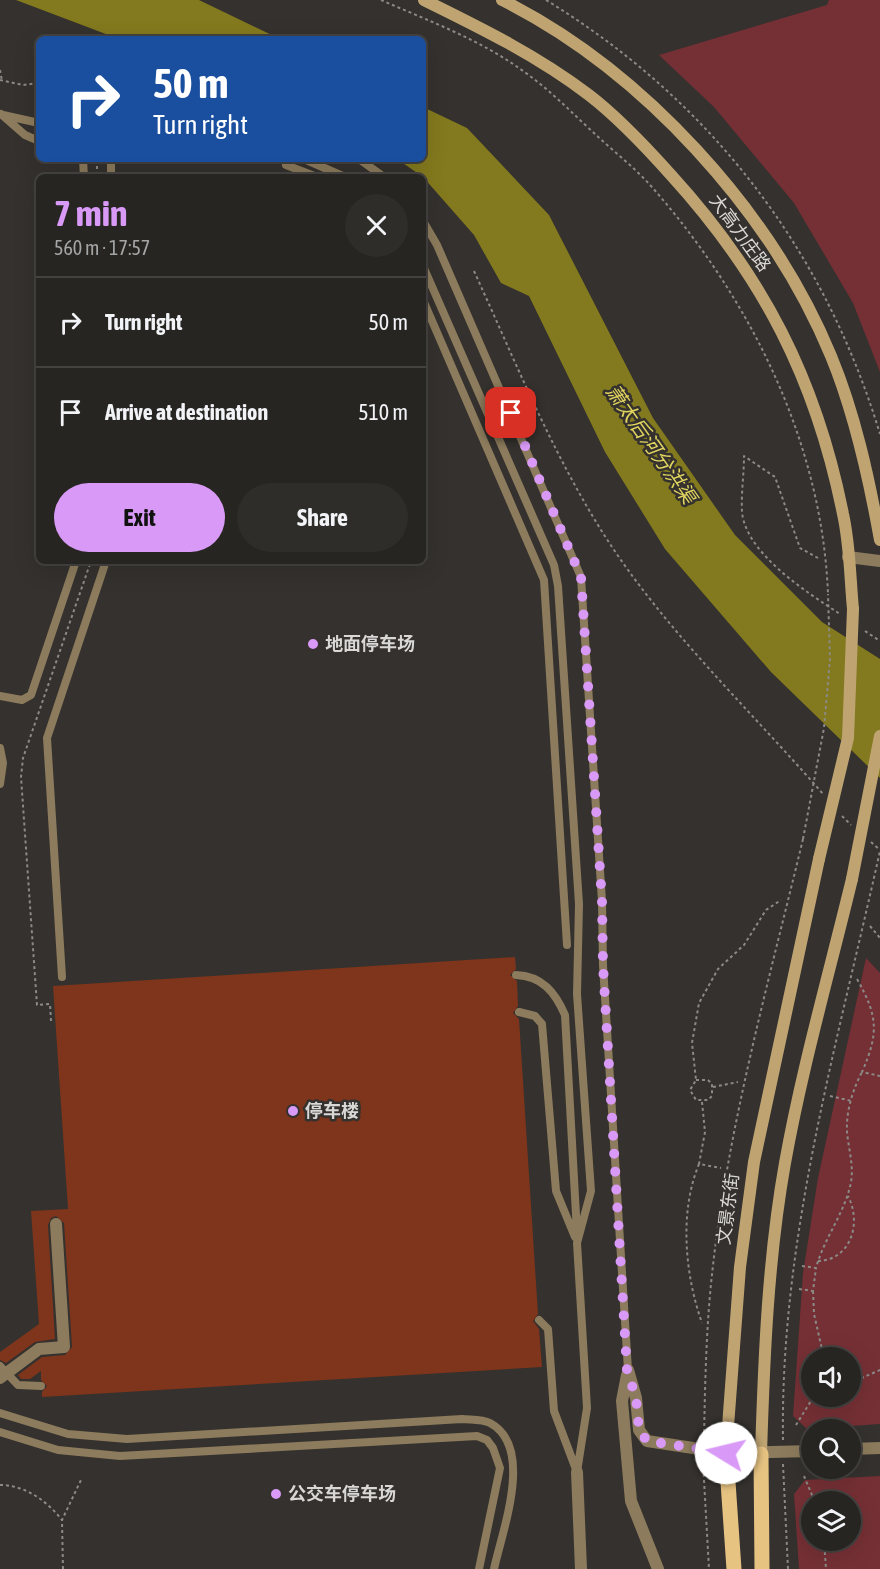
<!DOCTYPE html>
<html lang="en">
<head>
<meta charset="utf-8">
<style>
	body { margin:0; font-family:"Asap Condensed","Noto Sans SC",sans-serif; background:#2f2d2a; color:#f1f3f6; height:100vh; display:flex; flex-direction:column; font-size:22px; white-space:nowrap }
	* { box-sizing:border-box; margin:0 }
	p { font-size:20px; color:#a4a5a5 }
	.icon { flex:none; width:33px; height:33px; fill:none; stroke:currentColor; stroke-width:2; stroke-linecap:round; stroke-linejoin:round }
	.map { position:relative; flex:1; overflow:hidden }
	.details { position:absolute; left:36px; top:174px; width:390px; height:390px; display:flex; flex-direction:column; background:#272522; border-radius:9px; box-shadow:0 6px 24px #0002,0 0 0 2px #434240 }
	.details>* { flex:none }
	.hud { position:absolute; left:36px; top:36px; width:390px; height:126px; border-radius:9px; box-shadow:0 6px 24px #0002,0 0 0 2px #434240; background:#1a4fa0; color:#fff; overflow:hidden }
	.tools { position:absolute; left:801px; top:1347px; display:grid; gap:12px }
	.tools a { display:grid; place-items:center; width:60px; height:60px; border-radius:50%; background:#272522; box-shadow:0 6px 24px #0002,0 0 0 2px #434240; font-size:30px }
	.pin { position:absolute; display:grid; place-items:center; width:51px; height:51px; color:#fff; margin:-26px; border-radius:12px; box-shadow:0 3px 9px #0006 }
	.me { position:absolute; width:66px; margin:-33px; rotate:279deg; stroke-linejoin:round; filter:drop-shadow(0 0 4px #0008) }
	.turn { display:flex; align-items:center; gap:21px; height:126px; padding:0 18px; font-size:27px }
	.turn .icon { width:78px; height:78px; stroke-width:2.5 }
	.turn b { display:block; font-size:42px; line-height:51px }
	.round { display:grid; place-items:center; flex:none; width:63px; height:63px; border-radius:32px; background:#2f2d2a }
	.head { display:flex; align-items:center; justify-content:space-between; height:102px; padding:0 18px }
	h1 { font-size:36px; font-weight:700; line-height:45px; color:#d99af7 }
	.button { display:flex; gap:12px; margin-top:auto; padding:12px 18px }
	.button a { flex:1; height:69px; border-radius:36px; background:#d99af7; color:#111; font-size:24px; font-weight:700; line-height:69px; text-align:center }
	.button a+a { background:#2f2d2a; color:#f1f3f6 }
	ul { padding:0; list-style:none }
	li { display:flex; align-items:center; gap:18px; height:90px; padding:0 18px; border-top:2px solid #434240 }
	li div { flex:1 }
	li b { display:block; font-size:22px }
	li em { font-style:normal }
	.map>svg:first-child { display:block }
	.green { fill:#753035; fill-rule:evenodd }
	.water { fill:#83791e }
	.building { fill:#7e351b }
	.lines { fill:none; stroke-linecap:round; stroke-linejoin:round }
	.path { stroke:#8c8a87; stroke-width:2; stroke-dasharray:3 3; stroke-linecap:butt }
	.service { stroke:#8c7b5c; stroke-width:8 }
	.tertiary { stroke:#8c7b5c; stroke-width:12 }
	.secondary { stroke:#bfa472; stroke-width:12 }
	.primary { stroke:#e7c382; stroke-width:15 }
	.path-bridge { stroke:#8c8a87; stroke-width:2; stroke-dasharray:3 3; stroke-linecap:butt }
	.pedestrian-bridge { stroke:#8c7b5c; stroke-width:12 }
	.secondary-bridge { stroke:#bfa472; stroke-width:12 }
	.route { stroke:#d99af7; stroke-width:10; stroke-dasharray:0 18 }
	.poi-dot { fill:#d99af7; stroke:#34312e; stroke-width:2 }
	.labels { text-anchor:middle; stroke-width:5; stroke-linejoin:round; paint-order:stroke }
	.street-label { font-size:18px; fill:#dad8d6; stroke:#34312e }
	.poi-label { font-size:18px; font-weight:bold; fill:#dad8d6; stroke:#34312e; text-anchor:start }
	.water-label { font-size:20px; font-style:italic; fill:#e1d55f; stroke:#34312e }
</style>
</head>
<body>
<div class="map">
<svg width="880" height="1569" viewBox="0 0 880 1569">
	<rect width="100%" height="100%" fill="#34312e"/>
	<path class="green" d="M829 0H880V372L853 303 794 203 714 107 659 55 827 5Z
		M866 958 880 973V1424L807 1429 793 1416 803 1273 818 1178ZM812 1358H850V1396H812Z
		M880 1476V1569H799L794 1494 805 1480ZM836 1501 850 1502V1540H812V1502Z"/>
	<path class="water" d="M16 0H199L280 39H119Z
		M423 107 467 128 549 215 653 418 735 535 822 622 880 659V778L771 672 665 549 605 452 529 296 501 283 474 235 423 177 397 159H423Z"/>
	<path class="building" d="M515 957 516 969 510 975 517 981 518 1006 513 1013 519 1019 538 1314 533 1321 539 1329 542 1367 42 1397V1392L47 1386 41 1380V1371L30 1379H21L18 1375 42 1357 65 1355 72 1347 64 1223 56 1216 51 1218 48 1225 55 1339 35 1342 6 1363 0 1360V1352L39 1324 31 1211 68 1209 53 986Z"/>
	<g class="lines">
		<path class="path" d="M381 0C429 21 481 40 523 71 549 89 571 112 595 134 613 151 634 167 651 186 750 298 822 442 828 594
			M546 0C711 101 824 249 880 434
			M87 39 90 35
			M0 70 2 81
			M0 80 23 85 39 83
			M97 166V177
			M474 271C516 363 555 460 610 544 671 636 751 711 823 794
			M818 558 800 548 775 477 744 456C744 474 741 494 742 512 746 554 808 593 840 614
			M865 631 880 641
			M842 816 851 825
			M871 842 880 850
			M870 926 880 938
			M857 979C878 1016 879 1033 862 1072L880 1076
			M51 1021 50 1004 37 1005 21 777 23 758 91 561
			M696 1080H708L712 1084V1096L708 1100H696L690 1090 696 1080 692 1043 699 1003 718 969 744 945 766 910 781 900
			M713 1087 738 1082
			M830 1096 852 1101
			M702 1102 705 1132 699 1164 721 1168
			M699 1164C679 1212 685 1275 702 1323
			M818 1261C851 1260 862 1223 848 1196
			M802 1266 816 1268C824 1238 845 1213 851 1182 854 1165 848 1147 847 1131 846 1111 853 1089 862 1072
			M799 1289 813 1291 816 1268
			M813 1291 814 1314 824 1358
			M850 1383 880 1370
			M796 1425 814 1396
			M704 1438C705 1387 706 1335 711 1284 726 1133 768 985 803 839
			M783 1440C780 1240 837 1045 880 851
			M703 1462 709 1569
			M783 1464 788 1569
			M804 1476 815 1502
			M0 1485C25 1485 47 1501 62 1520
			M824 1540 826 1569
			M63 1569 62 1520 81 1480"/>
		<path class="service" d="M1 114 25 135 39 141
			M3 115 39 123
			M83 159 84 177
			M111 159V177
			M304 159 345 177
			M359 159 384 177
			M286 165 317 177
			M423 221 437 245 581 577 602 901 603 965 628 1370
			M423 266 554 565 558 586 579 904 577 994 591 1191 577 1243 587 1408 577 1472
			M423 300 544 580 567 945
			M0 696 22 700 31 695 76 561
			M0 748 3 763 0 784
			M516 975C542 976 555 992 565 1015L577 1233
			M62 977 47 738 106 561
			M519 1012 535 1016 542 1024 556 1191 575 1237
			M539 1320 548 1329 554 1411 577 1472
			M0 1366 18 1385 41 1386
			M0 1413 68 1434 127 1439 462 1419C471 1420 482 1419 490 1423 535 1447 502 1531 494 1569
			M0 1432 58 1450 120 1456 477 1436 487 1440 493 1448 500 1468 479 1569"/>
		<path class="tertiary" d="M848 557 880 561
			M628 1370 636 1398 639 1430 647 1441 726 1453 812 1451
			M627 1375 622 1401 631 1501 658 1569
			M850 1449 880 1448
			M577 1472 581 1569"/>
		<path class="secondary" d="M424 0C481 28 538 56 589 95 619 118 646 147 671 175 763 276 816 379 843 514 850 545 850 578 853 609
			M502 0C642 70 771 211 831 356 855 414 869 478 880 540
			M726 1453 740 1267 754 1162 819 859
			M761 1454C764 1357 768 1258 785 1163 802 1068 829 974 852 879"/>
		<path class="primary" d="M726 1453 734 1569
			M761 1454 762 1569"/>
		<path class="path-bridge" d="M803 839 824 728 830 659 828 594"/>
		<path class="pedestrian-bridge" d="M0 1378 39 1349 64 1347 56 1224"/>
		<path class="secondary-bridge" d="M819 859 848 738 853 609
			M852 879 880 736"/>
	</g>
	<g class="lines">
		<path class="route" d="M511 413 581 577 602 901 603 965 627 1370 636 1398 639 1430 647 1441 726 1453"/>
	</g>
	<g class="poi-dot">
		<circle cx="313" cy="644" r="6"/>
		<circle cx="293" cy="1111" r="6"/>
		<circle cx="276" cy="1494" r="6"/>
	</g>
	<g class="labels">
		<g class="street-label">
			<text transform="translate(740 233) rotate(54)" y="6">大高力庄路</text>
			<text transform="translate(728 1209) rotate(-83)" y="6">文景东街</text>
		</g>
		<g class="poi-label">
			<text x="325" y="650">地面停车场</text>
			<text x="305" y="1117">停车楼</text>
			<text x="288" y="1500">公交车停车场</text>
		</g>
		<g class="water-label">
			<text transform="translate(651 444) rotate(55)" y="7">萧太后河分洪渠</text>
		</g>
	</g>
</svg>
<div class="tools">
<a><svg class="icon" aria-label="sound" viewBox="0 0 24 24"><path d="M4 9h4l5-4v14l-5-4H4zM17 9q2 3 0 6"/></svg></a>
<a><svg class="icon" aria-label="search" viewBox="0 0 24 24"><circle cx="10" cy="10" r="6"/><path d="M15 15l6 6"/></svg></a>
<a><svg class="icon" aria-label="layers" viewBox="0 0 24 24"><path d="M12 4l9 5-9 5-9-5zM3 14l9 5 9-5"/></svg></a>
</div>
<div class="pin" style="left:511px;top:413px;background:#d93025"><svg class="icon" aria-label="arrive" viewBox="0 0 24 24"><path d="M6 21V4h12l-3 4 3 4H6"/></svg></div>
<svg class="me" style="left:726px;top:1453px" viewBox="-20 -20 40 40"><circle r="19" fill="#fff"/><path d="M0-13L10 11 0 6-10 11z" fill="#d99af7"/></svg>
<div class="hud">
<div class="turn"><svg class="icon" aria-label="right" viewBox="0 0 24 24"><path d="M7 20v-9h11M14 6l5 5-5 5"/></svg><div><b>50 m</b>Turn right</div></div>
</div>
<section class="details">
<div class="head"><div><h1>7 min</h1><p>560 m · 17:57</p></div><a class="round"><svg class="icon" aria-label="close" viewBox="0 0 24 24"><path d="M6 6l12 12M18 6L6 18"/></svg></a></div>
<ul>
<li><svg class="icon" aria-label="right" viewBox="0 0 24 24"><path d="M7 20v-9h11M14 6l5 5-5 5"/></svg><div><b>Turn right</b></div><em>50 m</em></li>
<li><svg class="icon" aria-label="arrive" viewBox="0 0 24 24"><path d="M6 21V4h12l-3 4 3 4H6"/></svg><div><b>Arrive at destination</b></div><em>510 m</em></li>
</ul>
<div class="button"><a>Exit</a><a>Share</a></div>
</section>
</div>
</body>
</html>
